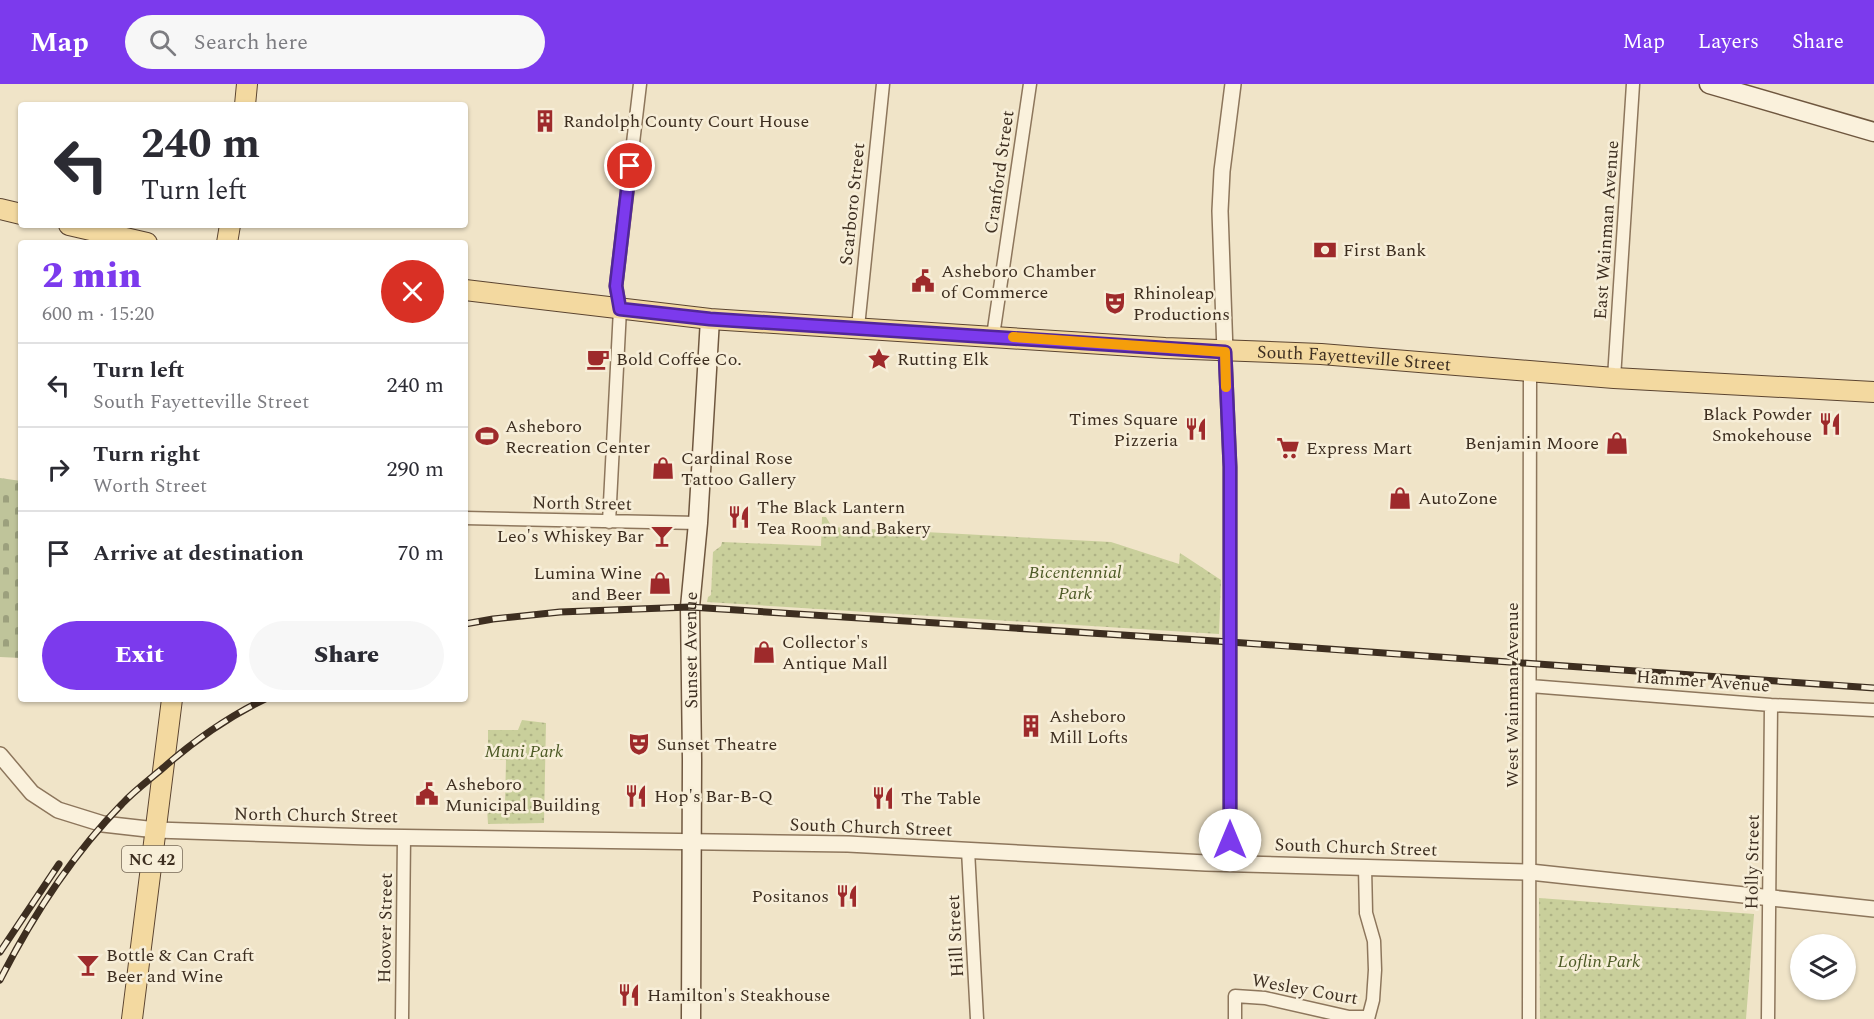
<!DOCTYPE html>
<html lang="en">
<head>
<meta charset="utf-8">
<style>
	body { margin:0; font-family:Spectral,serif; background:#f7f7f7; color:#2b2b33; height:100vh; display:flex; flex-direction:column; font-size:22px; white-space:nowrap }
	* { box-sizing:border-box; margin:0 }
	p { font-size:20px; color:#7c7c81 }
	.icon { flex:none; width:33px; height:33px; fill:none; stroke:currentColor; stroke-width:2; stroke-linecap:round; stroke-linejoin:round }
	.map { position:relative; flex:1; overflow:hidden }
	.sheet { position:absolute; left:18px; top:156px; width:450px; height:462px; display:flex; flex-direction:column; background:#fff; border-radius:6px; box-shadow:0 2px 4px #0004 }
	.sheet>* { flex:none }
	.top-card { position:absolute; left:18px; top:18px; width:450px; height:126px; border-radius:6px; box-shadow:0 2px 4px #0004; background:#fff; color:#2b2b33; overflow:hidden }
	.tools { position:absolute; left:1790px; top:850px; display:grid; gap:12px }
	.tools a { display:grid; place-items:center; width:66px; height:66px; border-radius:50%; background:#fff; box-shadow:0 2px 4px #0004; font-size:30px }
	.pin { position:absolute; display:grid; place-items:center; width:51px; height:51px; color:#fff; margin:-26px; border:3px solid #fff; border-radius:50%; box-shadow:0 2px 6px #0007 }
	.me { position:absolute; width:66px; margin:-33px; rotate:0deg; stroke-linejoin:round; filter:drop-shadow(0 0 4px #0008) }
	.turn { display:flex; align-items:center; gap:21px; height:126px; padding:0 24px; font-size:27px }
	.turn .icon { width:78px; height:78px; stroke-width:2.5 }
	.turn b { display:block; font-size:42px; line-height:51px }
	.round { display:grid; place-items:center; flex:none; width:63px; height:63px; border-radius:32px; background:#f7f7f7 }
	.summary { display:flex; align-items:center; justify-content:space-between; height:102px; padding:0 24px }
	h1 { font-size:36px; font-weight:800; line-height:45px; color:#7c3aed }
	.button { display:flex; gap:12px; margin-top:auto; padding:12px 24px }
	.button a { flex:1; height:69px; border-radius:36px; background:#7c3aed; color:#fff; font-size:24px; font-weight:800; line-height:69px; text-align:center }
	.button a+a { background:#f7f7f7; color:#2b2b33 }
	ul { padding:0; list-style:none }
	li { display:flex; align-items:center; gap:18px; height:84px; padding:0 24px; border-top:2px solid #e1e1e2 }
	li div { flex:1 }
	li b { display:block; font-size:22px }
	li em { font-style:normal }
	header { display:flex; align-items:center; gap:36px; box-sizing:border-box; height:84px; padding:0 30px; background:#7c3aed; color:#fff }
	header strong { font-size:28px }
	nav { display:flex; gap:33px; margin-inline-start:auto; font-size:21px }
	.search { width:420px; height:54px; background:#f7f7f7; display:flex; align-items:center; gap:15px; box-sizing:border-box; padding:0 21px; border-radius:33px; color:#7c7c81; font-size:22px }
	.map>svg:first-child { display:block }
	.cemetery { fill:url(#cemetery-stones) }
	.park { fill:url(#park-dots) }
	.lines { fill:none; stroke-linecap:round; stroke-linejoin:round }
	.minor-casing { stroke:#8d765c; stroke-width:15 }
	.tertiary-casing { stroke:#8d765c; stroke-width:18 }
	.secondary-casing { stroke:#6f573f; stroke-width:21 }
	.primary-casing { stroke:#5b4430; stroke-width:22 }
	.minor { stroke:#faf1dc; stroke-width:12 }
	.tertiary { stroke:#faf1dc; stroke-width:15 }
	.secondary { stroke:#faf1dc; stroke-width:18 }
	.primary { stroke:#f3d9a0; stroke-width:20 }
	.rail-casing { stroke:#3d2e20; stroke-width:7 }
	.rail { stroke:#f7eed8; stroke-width:4.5; stroke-dasharray:14; stroke-linecap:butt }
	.route-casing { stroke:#51269a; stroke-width:15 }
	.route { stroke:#7c3aed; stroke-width:10 }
	.slow { stroke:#f59e0b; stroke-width:10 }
	.labels { text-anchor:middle; stroke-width:5; stroke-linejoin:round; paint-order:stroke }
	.shield { fill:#f7eed8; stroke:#756857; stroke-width:1.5 }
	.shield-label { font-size:16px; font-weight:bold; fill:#3d2e20 }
	.poi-label { font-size:18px; fill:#3d2e20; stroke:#f7eed8; text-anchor:start }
	.street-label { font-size:18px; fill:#3d2e20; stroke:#f7eed8 }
	.park-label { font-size:18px; font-style:italic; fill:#4d5a26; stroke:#f7eed8 }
</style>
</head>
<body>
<header>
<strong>Map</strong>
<div class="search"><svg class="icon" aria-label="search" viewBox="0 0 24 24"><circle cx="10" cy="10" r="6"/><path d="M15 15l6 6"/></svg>Search here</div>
<nav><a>Map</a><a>Layers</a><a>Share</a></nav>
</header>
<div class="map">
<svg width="1874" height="935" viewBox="0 0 1874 935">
	<defs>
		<pattern id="cemetery-stones" width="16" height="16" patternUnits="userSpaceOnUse" patternTransform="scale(1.5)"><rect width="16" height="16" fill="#bfc49a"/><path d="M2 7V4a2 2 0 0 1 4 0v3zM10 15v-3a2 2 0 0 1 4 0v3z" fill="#9ca07d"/></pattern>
		<pattern id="park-dots" width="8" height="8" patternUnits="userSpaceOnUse" patternTransform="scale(1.5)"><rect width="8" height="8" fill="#c9cf9b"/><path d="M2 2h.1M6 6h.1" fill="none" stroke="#aeb285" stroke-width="1.8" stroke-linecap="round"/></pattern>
	</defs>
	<rect width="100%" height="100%" fill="#f0e4c8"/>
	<path class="cemetery" d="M0 394 21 397V574L0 573Z"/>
	<path class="park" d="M822 433H826L832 443 1111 458 1179 480 1180 469 1221 496 1219 550 707 518 708 513 711 511 713 468 721 462 722 458 821 462Z
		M522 636 546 639 544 739 488 740 487 723 505 722 506 676 488 675V646H518Z
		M1539 814 1754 830 1746 935H1540Z"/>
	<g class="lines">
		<g class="minor-casing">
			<path id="minor" d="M858 243 883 0
				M993 252 1030 0
				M1225 268 1230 383V779
				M1614 294 1633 0
				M465 434 698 439
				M609 438 620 225 616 202 640 0
				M1530 602 1771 621 1873 626
				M968 766 977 935
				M1365 783 1366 829 1374 857 1375 886 1373 916 1368 935
				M402 935 404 753
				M1235 935V912L1265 914 1349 933H1368
				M1529 935 1530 288
				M1768 935 1771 621"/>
		</g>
		<g class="tertiary-casing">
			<path id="tertiary" d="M1225 268 1220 127 1222 87 1233 0
				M0 671 32 709 58 726 103 740 156 746 369 753 848 760 1206 779 1530 788 1874 825"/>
		</g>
		<g class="secondary-casing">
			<g id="secondary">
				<path d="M1709 0 1874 48"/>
				<path id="s1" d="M691 935 692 676 690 523 698 439 710 235"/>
			</g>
		</g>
		<g class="primary-casing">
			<g id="primary">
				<path d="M245 21 247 0"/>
				<path d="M0 125 21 130"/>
				<path d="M69 141 147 159"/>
				<path d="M227 159 230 141"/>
				<path id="s2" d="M465 206 710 235 1165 264 1321 270 1614 294 1874 308"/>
				<path d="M132 935 172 615"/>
			</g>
		</g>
		<use href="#minor" class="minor"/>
		<use href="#tertiary" class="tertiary"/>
		<use href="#secondary" class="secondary"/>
		<use href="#primary" class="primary"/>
		<g class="rail-casing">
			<path id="rail" d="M465 540 493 535 560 528 690 523 1230 558 1874 604
				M0 868 59 780
				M0 896C32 833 72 771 122 720 134 707 149 696 163 684 195 656 226 634 265 615"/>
		</g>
		<use href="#rail" class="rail"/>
	</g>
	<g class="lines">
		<g class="route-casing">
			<path id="route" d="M630 82 616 202 620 225 710 235 1225 268 1230 383V756"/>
		</g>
		<use href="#route" class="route"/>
		<path class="slow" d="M1013 253 1225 268 1226 303"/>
	</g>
	<defs>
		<g id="building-bare" transform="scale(1.8)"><path d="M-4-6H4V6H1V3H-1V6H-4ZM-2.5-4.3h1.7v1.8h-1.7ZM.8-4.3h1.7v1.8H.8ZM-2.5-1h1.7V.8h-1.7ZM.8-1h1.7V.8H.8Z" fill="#9e2a2b" stroke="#f7eed8" stroke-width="2.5" paint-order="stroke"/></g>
		<g id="bank-bare" transform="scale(1.8)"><path d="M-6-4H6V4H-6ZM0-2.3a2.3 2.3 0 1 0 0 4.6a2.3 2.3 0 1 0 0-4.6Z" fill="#9e2a2b" stroke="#f7eed8" stroke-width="2.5" paint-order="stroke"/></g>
		<g id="civic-bare" transform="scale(1.8)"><path d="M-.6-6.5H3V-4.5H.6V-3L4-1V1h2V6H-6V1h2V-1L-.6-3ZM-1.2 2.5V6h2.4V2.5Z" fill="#9e2a2b" stroke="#f7eed8" stroke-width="2.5" paint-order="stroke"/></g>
		<g id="theatre-bare" transform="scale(1.8)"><path d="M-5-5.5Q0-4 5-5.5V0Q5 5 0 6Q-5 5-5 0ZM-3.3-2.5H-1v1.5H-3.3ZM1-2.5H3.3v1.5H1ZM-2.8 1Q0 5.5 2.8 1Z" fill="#9e2a2b" stroke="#f7eed8" stroke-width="2.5" paint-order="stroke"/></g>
		<g id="cafe-bare" transform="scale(1.8)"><path d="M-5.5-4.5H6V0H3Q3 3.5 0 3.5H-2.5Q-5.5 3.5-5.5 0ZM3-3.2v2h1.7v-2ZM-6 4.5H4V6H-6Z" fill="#9e2a2b" stroke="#f7eed8" stroke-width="2.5" paint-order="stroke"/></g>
		<g id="sight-bare" transform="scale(1.8)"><path d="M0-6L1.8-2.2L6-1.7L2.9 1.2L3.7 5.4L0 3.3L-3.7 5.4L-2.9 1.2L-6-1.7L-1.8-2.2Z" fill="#9e2a2b" stroke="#f7eed8" stroke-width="2.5" paint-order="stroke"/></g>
		<g id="restaurant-bare" transform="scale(1.8)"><path d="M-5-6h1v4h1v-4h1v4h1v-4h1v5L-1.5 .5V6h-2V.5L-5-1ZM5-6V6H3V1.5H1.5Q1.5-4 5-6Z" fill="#9e2a2b" stroke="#f7eed8" stroke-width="2.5" paint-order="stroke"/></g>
		<g id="stadium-bare" transform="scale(1.8)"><path d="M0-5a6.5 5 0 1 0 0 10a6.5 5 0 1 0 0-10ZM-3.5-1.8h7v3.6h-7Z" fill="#9e2a2b" stroke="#f7eed8" stroke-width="2.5" paint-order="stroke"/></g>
		<g id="shop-bare" transform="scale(1.8)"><path d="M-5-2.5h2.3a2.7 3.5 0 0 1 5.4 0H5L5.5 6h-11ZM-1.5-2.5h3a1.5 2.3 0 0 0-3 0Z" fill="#9e2a2b" stroke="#f7eed8" stroke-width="2.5" paint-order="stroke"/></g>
		<g id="supermarket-bare" transform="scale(1.8)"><path d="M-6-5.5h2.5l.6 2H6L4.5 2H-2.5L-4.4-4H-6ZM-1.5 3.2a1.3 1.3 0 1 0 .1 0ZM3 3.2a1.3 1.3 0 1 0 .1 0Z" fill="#9e2a2b" stroke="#f7eed8" stroke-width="2.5" paint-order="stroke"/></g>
		<g id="bar-bare" transform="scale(1.8)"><path d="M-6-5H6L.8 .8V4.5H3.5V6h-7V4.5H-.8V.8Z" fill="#9e2a2b" stroke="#f7eed8" stroke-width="2.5" paint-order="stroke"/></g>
	</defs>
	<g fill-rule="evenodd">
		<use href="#building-bare" x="545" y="37"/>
		<use href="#bank-bare" x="1325" y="166"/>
		<use href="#civic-bare" x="923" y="197"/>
		<use href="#theatre-bare" x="1115" y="219"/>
		<use href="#cafe-bare" x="598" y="275"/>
		<use href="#sight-bare" x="879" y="275"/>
		<use href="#restaurant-bare" x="1830" y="340"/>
		<use href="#restaurant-bare" x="1196" y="345"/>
		<use href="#stadium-bare" x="487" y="352"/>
		<use href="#shop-bare" x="1617" y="359"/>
		<use href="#supermarket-bare" x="1288" y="364"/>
		<use href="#shop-bare" x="663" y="384"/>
		<use href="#shop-bare" x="1400" y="414"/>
		<use href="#restaurant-bare" x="739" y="433"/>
		<use href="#bar-bare" x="662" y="452"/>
		<use href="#shop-bare" x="660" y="499"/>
		<use href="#shop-bare" x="764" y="568"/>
		<use href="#building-bare" x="1031" y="642"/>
		<use href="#theatre-bare" x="639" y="660"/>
		<use href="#civic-bare" x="427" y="710"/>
		<use href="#restaurant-bare" x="636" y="712"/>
		<use href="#restaurant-bare" x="883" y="714"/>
		<use href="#restaurant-bare" x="847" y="812"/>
		<use href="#bar-bare" x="88" y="881"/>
		<use href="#restaurant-bare" x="629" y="911"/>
	</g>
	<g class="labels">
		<rect class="shield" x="122" y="762" width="60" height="26" rx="4.5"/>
		<g class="shield-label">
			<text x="152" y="781">NC 42</text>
		</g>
		<g class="poi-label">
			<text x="563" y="43">Randolph County Court House</text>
			<text x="1343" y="172">First Bank</text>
			<text x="941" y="193">Asheboro Chamber<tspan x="941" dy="21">of Commerce</tspan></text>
			<text x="1133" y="215">Rhinoleap<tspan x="1133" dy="21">Productions</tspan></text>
			<text x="616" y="281">Bold Coffee Co.</text>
			<text x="897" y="281">Rutting Elk</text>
			<text x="1812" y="336" text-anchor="end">Black Powder<tspan x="1812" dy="21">Smokehouse</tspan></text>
			<text x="1178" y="341" text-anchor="end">Times Square<tspan x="1178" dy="21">Pizzeria</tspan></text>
			<text x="505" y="348">Asheboro<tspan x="505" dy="21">Recreation Center</tspan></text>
			<text x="1599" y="365" text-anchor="end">Benjamin Moore</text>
			<text x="1306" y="370">Express Mart</text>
			<text x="681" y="380">Cardinal Rose<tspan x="681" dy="21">Tattoo Gallery</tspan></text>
			<text x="1418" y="420">AutoZone</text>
			<text x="757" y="429">The Black Lantern<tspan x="757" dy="21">Tea Room and Bakery</tspan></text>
			<text x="644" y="458" text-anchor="end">Leo's Whiskey Bar</text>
			<text x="642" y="495" text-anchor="end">Lumina Wine<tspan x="642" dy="21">and Beer</tspan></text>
			<text x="782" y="564">Collector's<tspan x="782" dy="21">Antique Mall</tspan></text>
			<text x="1049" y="638">Asheboro<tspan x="1049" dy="21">Mill Lofts</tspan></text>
			<text x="657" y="666">Sunset Theatre</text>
			<text x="445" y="706">Asheboro<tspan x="445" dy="21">Municipal Building</tspan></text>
			<text x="654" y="718">Hop's Bar-B-Q</text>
			<text x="901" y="720">The Table</text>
			<text x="829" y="818" text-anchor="end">Positanos</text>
			<text x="106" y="877">Bottle &amp; Can Craft<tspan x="106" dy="21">Beer and Wine</tspan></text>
			<text x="647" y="917">Hamilton's Steakhouse</text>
		</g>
		<g class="street-label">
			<text transform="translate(999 88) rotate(-82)" y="6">Cranford Street</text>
			<text transform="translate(852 120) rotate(-84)" y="6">Scarboro Street</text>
			<text transform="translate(1606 146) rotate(-86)" y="6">East Wainman Avenue</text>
			<text dy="6" stroke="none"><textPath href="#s2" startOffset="892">South Fayetteville Street</textPath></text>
			<text transform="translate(582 419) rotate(1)" y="6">North Street</text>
			<text dy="6" stroke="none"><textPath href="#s1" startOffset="369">Sunset Avenue</textPath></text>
			<text transform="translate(1703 597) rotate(4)" y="6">Hammer Avenue</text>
			<text transform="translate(1512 611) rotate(-90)" y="6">West Wainman Avenue</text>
			<text transform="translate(316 731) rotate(1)" y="6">North Church Street</text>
			<text transform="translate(871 743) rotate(2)" y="6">South Church Street</text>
			<text transform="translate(1356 763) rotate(2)" y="6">South Church Street</text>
			<text transform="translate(1752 778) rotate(-89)" y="6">Holly Street</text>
			<text transform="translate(385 844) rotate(-89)" y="6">Hoover Street</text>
			<text transform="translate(955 852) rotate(-93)" y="6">Hill Street</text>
			<text transform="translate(1305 905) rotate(10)" y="6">Wesley Court</text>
		</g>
		<g class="park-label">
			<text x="1075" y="494">Bicentennial<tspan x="1075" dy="21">Park</tspan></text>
			<text x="524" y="673">Muni Park</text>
			<text x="1599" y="883">Loflin Park</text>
		</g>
	</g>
</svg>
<div class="tools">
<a><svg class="icon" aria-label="layers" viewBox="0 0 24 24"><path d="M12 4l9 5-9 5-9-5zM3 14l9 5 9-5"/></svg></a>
</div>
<div class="pin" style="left:630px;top:82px;background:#d93025"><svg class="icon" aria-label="arrive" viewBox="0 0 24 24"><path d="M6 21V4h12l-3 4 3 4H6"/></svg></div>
<svg class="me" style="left:1230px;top:756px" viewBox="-20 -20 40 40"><circle r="19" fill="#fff"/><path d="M0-13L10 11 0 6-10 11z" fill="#7c3aed"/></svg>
<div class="top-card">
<div class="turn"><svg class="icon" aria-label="left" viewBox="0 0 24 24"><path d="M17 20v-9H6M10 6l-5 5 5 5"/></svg><div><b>240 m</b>Turn left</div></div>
</div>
<section class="sheet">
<div class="summary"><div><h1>2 min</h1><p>600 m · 15:20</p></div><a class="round" style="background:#d93025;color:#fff"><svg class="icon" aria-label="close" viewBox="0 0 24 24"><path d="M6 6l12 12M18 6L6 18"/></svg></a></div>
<ul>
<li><svg class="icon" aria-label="left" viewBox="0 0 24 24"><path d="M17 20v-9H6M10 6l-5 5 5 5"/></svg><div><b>Turn left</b><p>South Fayetteville Street</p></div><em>240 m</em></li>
<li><svg class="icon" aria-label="right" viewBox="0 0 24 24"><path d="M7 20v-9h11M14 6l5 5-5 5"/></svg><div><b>Turn right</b><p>Worth Street</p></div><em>290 m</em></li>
<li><svg class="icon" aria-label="arrive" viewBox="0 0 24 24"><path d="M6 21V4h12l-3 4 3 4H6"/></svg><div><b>Arrive at destination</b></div><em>70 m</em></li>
</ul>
<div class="button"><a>Exit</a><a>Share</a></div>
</section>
</div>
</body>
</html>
